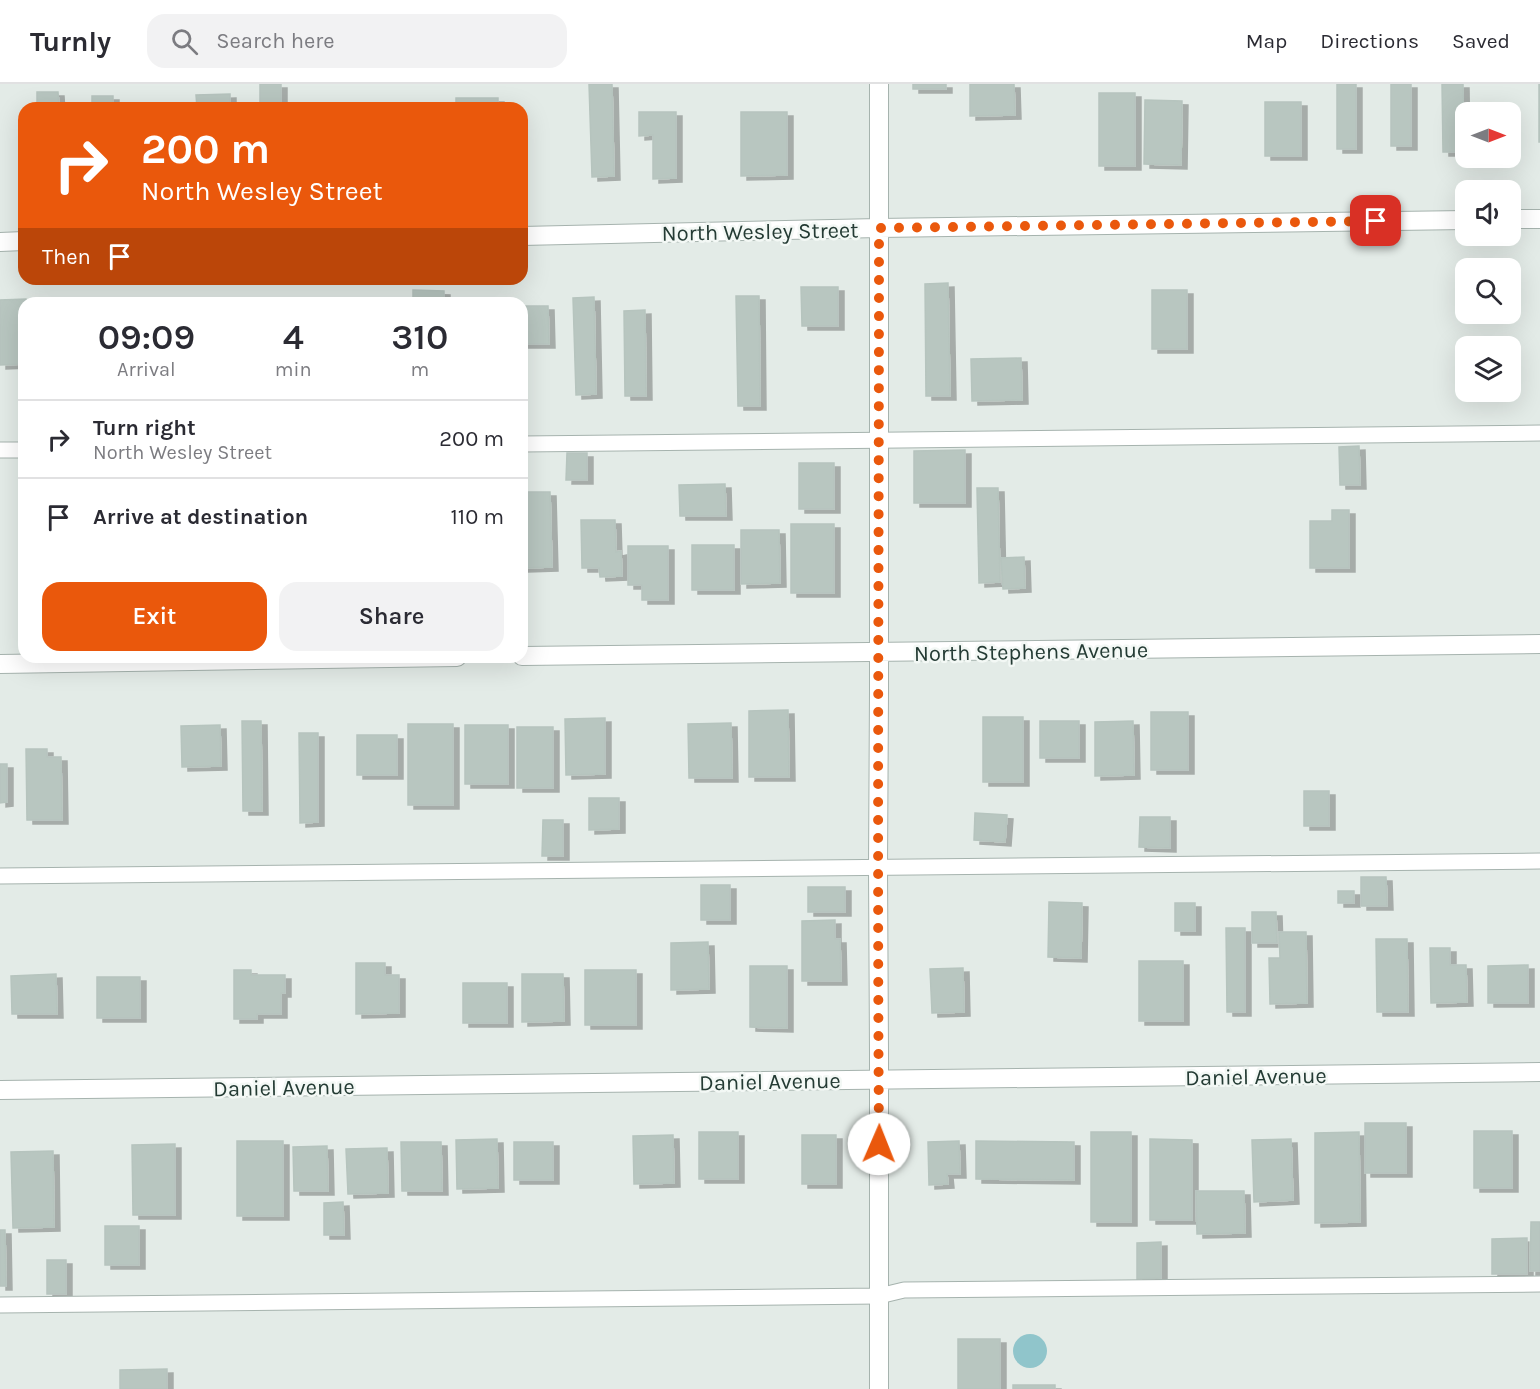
<!DOCTYPE html>
<html lang="en">
<head>
<meta charset="utf-8">
<style>
	body { margin:0; font-family:Karla,sans-serif; background:#f2f2f3; color:#2b2b33; height:100vh; display:flex; flex-direction:column; font-size:22px; white-space:nowrap }
	* { box-sizing:border-box; margin:0 }
	p { font-size:20px; color:#7c7c81 }
	.icon { flex:none; width:33px; height:33px; fill:none; stroke:currentColor; stroke-width:2; stroke-linecap:round; stroke-linejoin:round }
	.map { position:relative; flex:1; overflow:hidden }
	.panel { position:absolute; left:18px; top:213px; width:510px; height:366px; display:flex; flex-direction:column; background:#fff; border-radius:18px; box-shadow:0 6px 24px #0002 }
	.panel>* { flex:none }
	.guide { position:absolute; left:18px; top:18px; width:510px; height:183px; border-radius:18px; box-shadow:0 6px 24px #0002; background:#ea580c; color:#fff; overflow:hidden }
	.needle { width:39px; rotate:90deg }
	.fabs { position:absolute; left:1455px; top:18px; display:grid; gap:12px }
	.fabs a { display:grid; place-items:center; width:66px; height:66px; border-radius:12px; background:#fff; box-shadow:0 6px 24px #0002; font-size:30px }
	.pin { position:absolute; display:grid; place-items:center; width:51px; height:51px; color:#fff; margin:-26px; border-radius:12px; box-shadow:0 3px 9px #0006 }
	.me { position:absolute; width:66px; margin:-33px; rotate:1deg; stroke-linejoin:round; filter:drop-shadow(0 0 4px #0008) }
	.turn { display:flex; align-items:center; gap:21px; height:126px; padding:0 24px; font-size:27px }
	.turn .icon { width:78px; height:78px; stroke-width:2.5 }
	.turn b { display:block; font-size:42px; line-height:51px }
	.then { display:flex; align-items:center; height:57px; padding:0 24px; background:#0003; gap:12px; font-size:22px }
	.eta { display:flex; justify-content:space-evenly; align-items:center; height:102px; text-align:center }
	.eta b { font-size:36px; font-weight:600; line-height:42px }
	.action { display:flex; gap:12px; margin-top:auto; padding:12px 24px }
	.action a { flex:1; height:69px; border-radius:18px; background:#ea580c; color:#fff; font-size:24px; font-weight:600; line-height:69px; text-align:center }
	.action a+a { background:#f2f2f3; color:#2b2b33 }
	ul { padding:0; list-style:none }
	li { display:flex; align-items:center; gap:18px; height:78px; padding:0 24px; border-top:2px solid #e1e1e2 }
	li div { flex:1 }
	li b { display:block; font-size:22px }
	li em { font-style:normal }
	header { display:flex; align-items:center; gap:36px; box-sizing:border-box; height:84px; padding:0 30px; background:#fff; border-bottom:2px solid #e1e1e2 }
	header strong { font-size:28px }
	nav { display:flex; gap:33px; margin-inline-start:auto; font-size:21px }
	.search { width:420px; height:54px; background:#f2f2f3; display:flex; align-items:center; gap:15px; box-sizing:border-box; padding:0 21px; border-radius:18px; color:#7c7c81; font-size:22px }
	.map>svg:first-child { display:block }
	.water { fill:#90c5cb }
	.building { fill:#b8c6c0; stroke:#b6c4be; stroke-width:1.5; filter:url(#shadow) }
	.lines { fill:none; stroke-linecap:round; stroke-linejoin:round }
	.service-casing { stroke:#a6b3ae; stroke-width:17 }
	.minor-casing { stroke:#a6b3ae; stroke-width:20 }
	.service { stroke:#fff; stroke-width:15 }
	.minor { stroke:#fff; stroke-width:18 }
	.route { stroke:#ea580c; stroke-width:10; stroke-dasharray:0 18 }
	.labels { text-anchor:middle; stroke-width:5; stroke-linejoin:round; paint-order:stroke }
	.street-label { font-size:22px; fill:#243b34; stroke:#f3f8f5 }
</style>
</head>
<body>
<header>
<strong>Turnly</strong>
<div class="search"><svg class="icon" aria-label="search" viewBox="0 0 24 24"><circle cx="10" cy="10" r="6"/><path d="M15 15l6 6"/></svg>Search here</div>
<nav><a>Map</a><a>Directions</a><a>Saved</a></nav>
</header>
<div class="map">
<svg width="1540" height="1305" viewBox="0 0 1540 1305">
	<defs>
		<filter id="shadow"><feDropShadow dx="6" dy="4" stdDeviation="0" flood-color="#0004"/></filter>
	</defs>
	<rect width="100%" height="100%" fill="#e3ebe7"/>
	<path class="water" d="M1013 1267a17 17 0 1 1 34 0a17 17 0 1 1-34 0Z"/>
	<path class="building" d="M260 0H281V24H260Z
		M589 0H612L614 92 592 93Z
		M913 0H946V5H913Z
		M970 0H1014L1015 31 970 32Z
		M1337 0H1356V65H1337Z
		M1391 0H1411V62H1391Z
		M1442 0H1463L1464 68H1443Z
		M1539 0H1540V58H1539Z
		M37 8H58L59 24H37Z
		M1099 9H1135V82H1099Z
		M230 10V24H197L196 11Z
		M92 12H113V24H92Z
		M456 14H498V24H456Z
		M1145 16 1182 17 1181 81 1144 80Z
		M1265 18H1301V72H1265Z
		M639 28H676V94L653 95V51L639 52Z
		M741 28H787V91L741 92Z
		M948 199 950 312H926L925 200Z
		M801 203H838V242H802Z
		M413 206 444 207V216L452 217V219H413Z
		M1152 206H1187V265H1152Z
		M736 212H759L760 322H738Z
		M594 213 596 310 576 311 573 214Z
		M26 215 27 219H24V280L0 281V216Z
		M522 222H548L549 260H522Z
		M645 226 646 312H625L624 227Z
		M1021 274 1022 316 972 317 971 275Z
		M1359 362 1360 401H1340L1339 363Z
		M965 366V419H914V367Z
		M567 369H587V396H566Z
		M799 379H834V425H799Z
		M725 400 726 432H680L679 401Z
		M977 404H998L1000 498 979 499Z
		M522 408H550L552 483 522 484Z
		M1332 426H1349V484H1310V437H1332Z
		M581 436H615L616 468 621 467 622 492 600 493 599 484H582Z
		M791 440H834V509H791Z
		M741 446H779L780 499 741 500Z
		M692 461H734V506H692Z
		M628 462H668V516H642V501H628Z
		M1024 473 1025 504 1003 505 1001 474Z
		M788 626 789 693H749V627Z
		M1151 628H1188V686H1151Z
		M983 633H1023V698H983Z
		M605 634V690L566 691 565 635Z
		M242 637H261L262 727H243Z
		M1040 637H1079V674H1040Z
		M1133 637 1134 691 1095 692V638Z
		M731 639 732 694H689L688 640Z
		M408 640H453V721H408Z
		M220 641 221 682 182 683 181 642Z
		M465 641H508V700H465Z
		M517 643H553V704H517Z
		M299 649H318V738L300 739Z
		M357 651H397V691H357Z
		M26 665H47V673H61L62 736H27Z
		M0 680H7V718L0 719Z
		M1304 707H1329V742H1304Z
		M589 714H619V745L589 746Z
		M975 729 1007 731 1005 758 974 756Z
		M1140 733H1170V764L1139 763Z
		M543 736H563V772H542Z
		M1361 793H1386L1387 822H1361Z
		M701 801H730V836H701Z
		M808 803H845V828H808Z
		M1338 807H1354V819H1338Z
		M1049 818 1082 819 1081 874 1048 873Z
		M1175 819H1195V847H1175Z
		M1252 828H1276L1277 859H1252Z
		M835 836V855H840L841 897H802V837Z
		M1226 844H1245V928H1227Z
		M1279 848H1306L1307 919 1270 920 1269 874H1280Z
		M1376 855H1407L1408 928H1377Z
		M708 858 709 905 671 906V859Z
		M1430 864H1450V881H1466L1467 918 1431 919Z
		M1139 877H1183V937H1139Z
		M356 879H385V891H399V929L356 930Z
		M1528 881V919H1488V882Z
		M750 882H787V944L750 943Z
		M963 884 964 928 932 929 930 885Z
		M234 886H251V891H285V909H281V930H257V935H234Z
		M585 886H636V941H585Z
		M56 890 57 930H12L11 892Z
		M522 890H563L564 937 522 938Z
		M97 893H140V934H97Z
		M463 899H507V939H463Z
		M1365 1039H1406V1089H1365Z
		M1474 1047H1512V1104H1474Z
		M699 1048H738V1095H699Z
		M1091 1048H1131V1138H1091Z
		M1359 1048 1360 1138 1315 1139V1049Z
		M673 1051 674 1099 634 1100 633 1052Z
		M802 1051H836V1100H802Z
		M497 1055 498 1104 457 1105 456 1056Z
		M1150 1055 1192 1056V1136H1150Z
		M1291 1055 1293 1116 1254 1118 1252 1056Z
		M237 1057H283V1132H237Z
		M959 1057 960 1090H947L948 1100 929 1101 928 1058Z
		M976 1057 1074 1058V1096L976 1095Z
		M401 1058H441L442 1107H402Z
		M514 1058H553V1096H514Z
		M175 1060V1131H133L132 1061Z
		M327 1062 328 1107H294L293 1063Z
		M387 1064 388 1109 348 1110 346 1065Z
		M53 1067 54 1143 13 1144 11 1068Z
		M1196 1107H1244L1245 1149 1197 1150Z
		M343 1118 344 1151H324V1119Z
		M1531 1138H1540V1187H1530Z
		M105 1142H139V1181H105Z
		M0 1146H5L6 1202H0Z
		M1527 1154V1190H1492V1155Z
		M1161 1158V1194L1137 1195V1159Z
		M47 1176H66V1210H47Z
		M958 1255H1000V1305H958Z
		M167 1285V1305H120V1286Z
		M1013 1301H1055V1305H1013Z"/>
	<g class="lines">
		<g class="service-casing">
			<path id="service" d="M522 360 1540 349
				M0 366H24
				M0 792 1540 777
				M0 1221 879 1212 904 1206 1540 1200"/>
		</g>
		<g class="minor-casing">
			<path id="minor" d="M1510 135H1540
				M522 152 879 144 1466 136
				M0 158 24 157
				M522 572 1540 560
				M0 580 457 573
				M0 1006 1540 988
				M879 1305V968L878 784 879 608V0"/>
		</g>
		<use href="#service" class="service"/>
		<use href="#minor" class="minor"/>
	</g>
	<g class="lines">
		<path class="route" d="M879 1060C877 755 879 450 879 144L1376 137"/>
	</g>
	<g class="labels">
		<g class="street-label">
			<text transform="translate(760 147) rotate(-1)" y="8">North Wesley Street</text>
			<text transform="translate(1031 567) rotate(-1)" y="8">North Stephens Avenue</text>
			<text transform="translate(1256 992) rotate(-1)" y="8">Daniel Avenue</text>
			<text transform="translate(770 997) rotate(-1)" y="8">Daniel Avenue</text>
			<text transform="translate(284 1003) rotate(-1)" y="8">Daniel Avenue</text>
		</g>
	</g>
</svg>
<div class="fabs">
<a><svg class="needle" viewBox="-14 -14 28 28"><path d="M0-13l5 13h-10z" fill="#e53935"/><path d="M0 13l5-13h-10z" fill="#7c7c81"/></svg></a>
<a><svg class="icon" aria-label="sound" viewBox="0 0 24 24"><path d="M4 9h4l5-4v14l-5-4H4zM17 9q2 3 0 6"/></svg></a>
<a><svg class="icon" aria-label="search" viewBox="0 0 24 24"><circle cx="10" cy="10" r="6"/><path d="M15 15l6 6"/></svg></a>
<a><svg class="icon" aria-label="layers" viewBox="0 0 24 24"><path d="M12 4l9 5-9 5-9-5zM3 14l9 5 9-5"/></svg></a>
</div>
<div class="pin" style="left:1376px;top:137px;background:#d93025"><svg class="icon" aria-label="arrive" viewBox="0 0 24 24"><path d="M6 21V4h12l-3 4 3 4H6"/></svg></div>
<svg class="me" style="left:879px;top:1060px" viewBox="-20 -20 40 40"><circle r="19" fill="#fff"/><path d="M0-13L10 11 0 6-10 11z" fill="#ea580c"/></svg>
<div class="guide">
<div class="turn"><svg class="icon" aria-label="right" viewBox="0 0 24 24"><path d="M7 20v-9h11M14 6l5 5-5 5"/></svg><div><b>200 m</b>North Wesley Street</div></div>
<div class="then">Then<svg class="icon" aria-label="arrive" viewBox="0 0 24 24"><path d="M6 21V4h12l-3 4 3 4H6"/></svg></div>
</div>
<section class="panel">
<div class="eta">
<div><b>09:09</b><p>Arrival</p></div>
<div><b>4</b><p>min</p></div>
<div><b>310</b><p>m</p></div>
</div>
<ul>
<li><svg class="icon" aria-label="right" viewBox="0 0 24 24"><path d="M7 20v-9h11M14 6l5 5-5 5"/></svg><div><b>Turn right</b><p>North Wesley Street</p></div><em>200 m</em></li>
<li><svg class="icon" aria-label="arrive" viewBox="0 0 24 24"><path d="M6 21V4h12l-3 4 3 4H6"/></svg><div><b>Arrive at destination</b></div><em>110 m</em></li>
</ul>
<div class="action"><a>Exit</a><a>Share</a></div>
</section>
</div>
</body>
</html>
